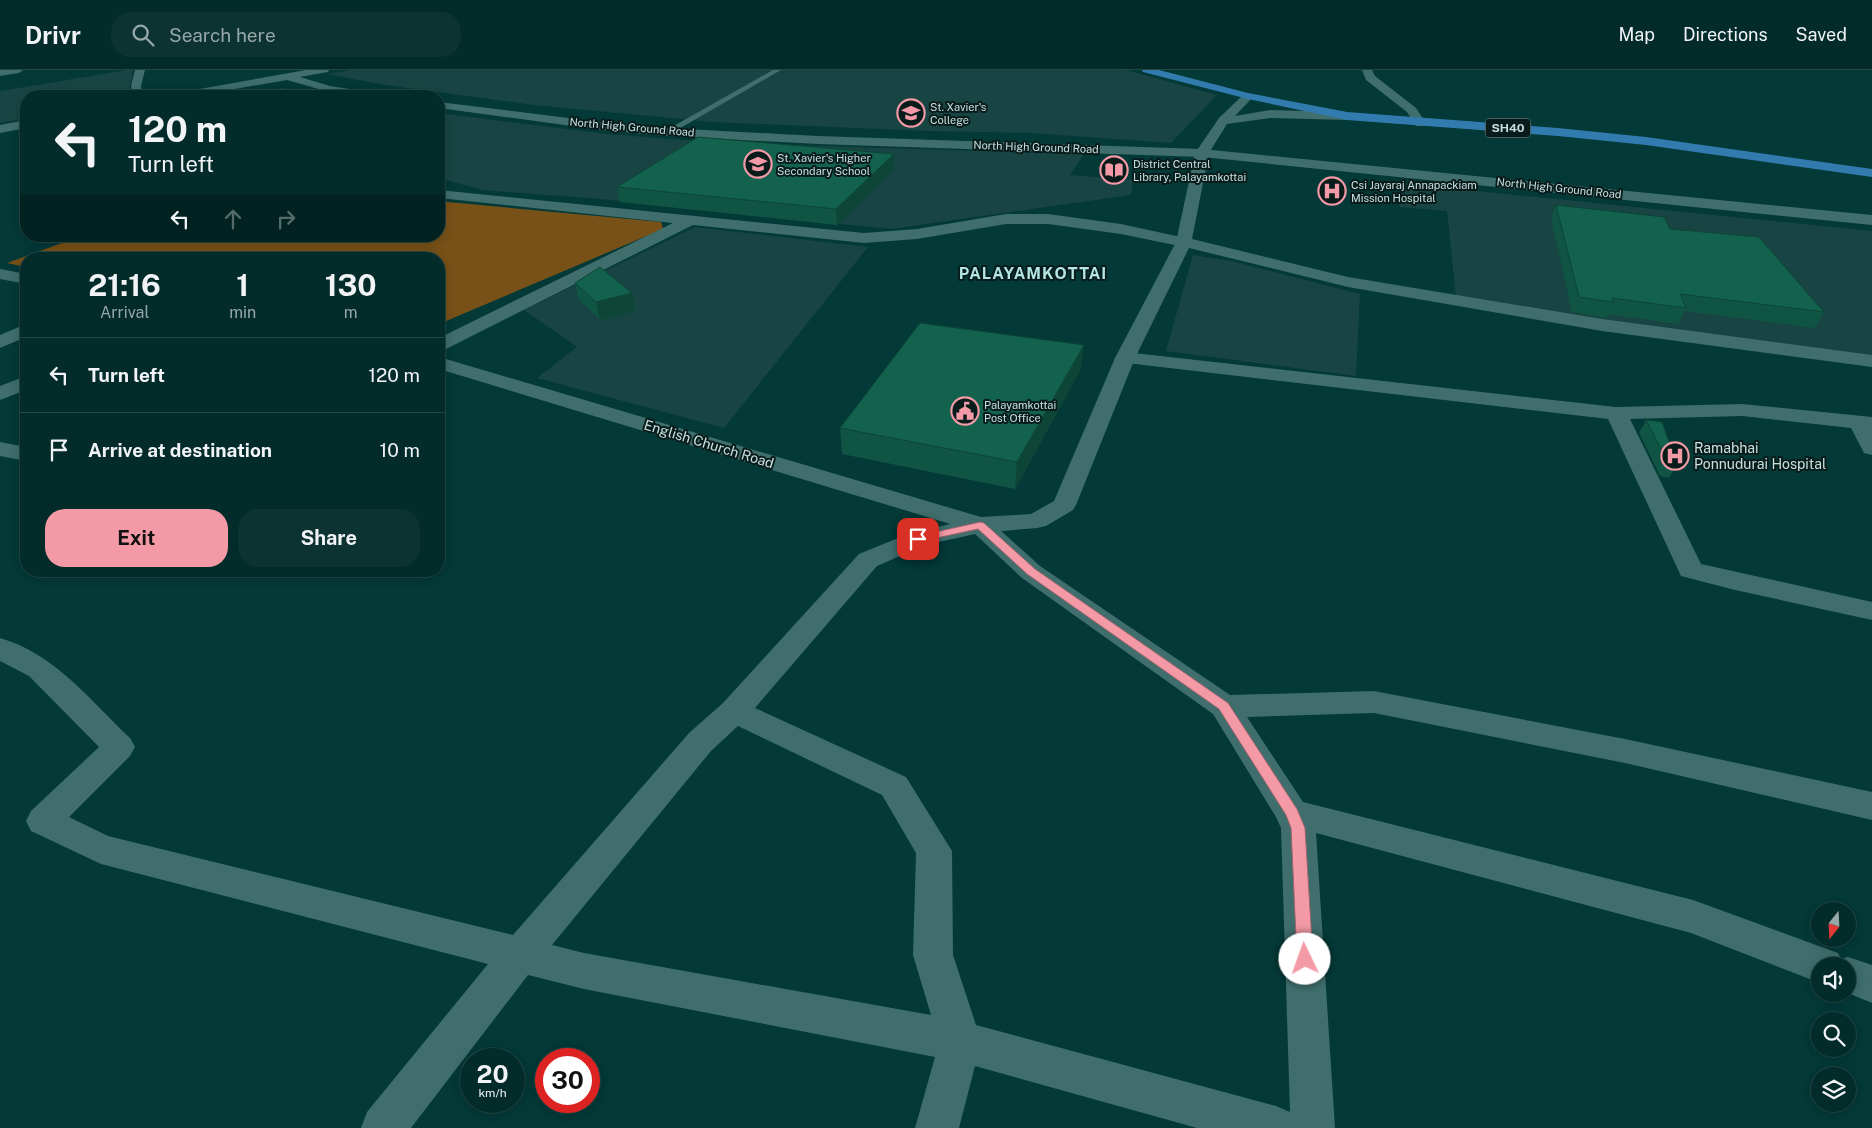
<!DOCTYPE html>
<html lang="en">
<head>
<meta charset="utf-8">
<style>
	body { margin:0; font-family:"Public Sans",sans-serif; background:#0c3331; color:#f1f3f6; height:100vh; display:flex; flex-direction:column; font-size:19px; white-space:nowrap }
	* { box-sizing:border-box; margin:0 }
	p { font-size:16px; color:#96a7a8 }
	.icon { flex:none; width:28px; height:28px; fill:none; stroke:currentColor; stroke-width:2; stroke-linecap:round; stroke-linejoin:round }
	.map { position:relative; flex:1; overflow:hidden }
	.side { position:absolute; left:20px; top:182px; width:425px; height:325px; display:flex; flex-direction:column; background:#022b29; border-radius:20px; box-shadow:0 2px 12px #0003,0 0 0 1px #234746 }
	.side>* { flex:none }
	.guide { position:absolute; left:20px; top:20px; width:425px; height:152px; border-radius:20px; box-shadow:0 2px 12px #0003,0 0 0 1px #234746; background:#022b29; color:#f1f3f6; overflow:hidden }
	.needle { width:32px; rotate:198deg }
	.controls { position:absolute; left:1811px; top:832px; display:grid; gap:10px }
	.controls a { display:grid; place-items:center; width:45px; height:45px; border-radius:50%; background:#022b29; box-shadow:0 2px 12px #0003,0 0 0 1px #234746; font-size:25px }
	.speed { position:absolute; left:460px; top:978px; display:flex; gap:10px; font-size:25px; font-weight:700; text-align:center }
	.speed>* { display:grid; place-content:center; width:65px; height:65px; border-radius:50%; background:#022b29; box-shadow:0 2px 12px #0003,0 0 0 1px #234746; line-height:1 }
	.speed small { font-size:12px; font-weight:400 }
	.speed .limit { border:8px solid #d22; background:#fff; color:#111 }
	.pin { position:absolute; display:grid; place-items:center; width:42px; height:42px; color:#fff; margin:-21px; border-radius:10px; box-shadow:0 2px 8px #0006 }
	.me { position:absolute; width:55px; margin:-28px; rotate:357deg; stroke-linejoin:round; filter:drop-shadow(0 0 4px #0008) }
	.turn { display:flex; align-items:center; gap:18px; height:105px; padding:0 25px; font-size:22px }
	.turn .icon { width:65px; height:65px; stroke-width:2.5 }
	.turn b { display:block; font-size:35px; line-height:42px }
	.lanes { display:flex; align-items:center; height:48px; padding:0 25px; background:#0003; justify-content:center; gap:25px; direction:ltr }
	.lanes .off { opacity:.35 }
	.eta { display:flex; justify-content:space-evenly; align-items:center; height:85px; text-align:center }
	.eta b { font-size:30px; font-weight:700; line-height:35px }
	.button { display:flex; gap:10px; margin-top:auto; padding:10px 25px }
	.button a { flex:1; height:58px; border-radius:20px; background:#f49aa6; color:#111; font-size:20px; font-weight:700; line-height:58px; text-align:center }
	.button a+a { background:#0c3331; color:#f1f3f6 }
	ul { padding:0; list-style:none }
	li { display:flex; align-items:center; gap:15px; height:75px; padding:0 25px; border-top:1px solid #234746 }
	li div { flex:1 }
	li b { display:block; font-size:19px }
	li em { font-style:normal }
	header { display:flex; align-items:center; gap:30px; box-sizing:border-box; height:70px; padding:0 25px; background:#022b29; border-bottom:1px solid #234746 }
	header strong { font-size:24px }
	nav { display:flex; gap:28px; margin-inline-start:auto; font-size:18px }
	.search { width:350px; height:45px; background:#0c3331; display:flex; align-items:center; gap:12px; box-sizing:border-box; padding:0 18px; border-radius:20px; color:#96a7a8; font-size:19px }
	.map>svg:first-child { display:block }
	.built { fill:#184543 }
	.green { fill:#785118 }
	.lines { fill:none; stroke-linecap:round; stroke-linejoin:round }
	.service { fill:#3f6e6c; fill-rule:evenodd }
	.pedestrian { fill:#3f6e6c; fill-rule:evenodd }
	.minor { fill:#3f6e6c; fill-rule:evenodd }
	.tertiary { fill:#3f6e6c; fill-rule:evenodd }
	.secondary { fill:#3f6e6c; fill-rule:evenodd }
	.primary { fill:#327bae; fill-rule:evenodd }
	.wall { fill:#105443 }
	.shaded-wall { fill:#0d4537 }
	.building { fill:#13624e; stroke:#0d4537 }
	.route { fill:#f49aa6; stroke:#9f646c }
	.labels { text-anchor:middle; stroke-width:4; stroke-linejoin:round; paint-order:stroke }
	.far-poi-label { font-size:11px; fill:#c7e0de; stroke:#081c1b; text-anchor:start }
	.far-street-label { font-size:11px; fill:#c7e0de; stroke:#081c1b }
	.shield { fill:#081c1b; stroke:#8ea5a4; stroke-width:1 }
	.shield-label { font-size:12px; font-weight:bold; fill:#c7e0de }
	.street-label { font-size:14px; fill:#c7e0de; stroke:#081c1b }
	.poi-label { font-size:14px; fill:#c7e0de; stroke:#081c1b; text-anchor:start }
	.far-district-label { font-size:16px; font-weight:bold; letter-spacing:1px; fill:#b3e5e2; stroke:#081c1b }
</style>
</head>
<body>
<header>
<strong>Drivr</strong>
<div class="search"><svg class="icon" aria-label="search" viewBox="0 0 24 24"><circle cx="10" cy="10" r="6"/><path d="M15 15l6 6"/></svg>Search here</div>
<nav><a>Map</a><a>Directions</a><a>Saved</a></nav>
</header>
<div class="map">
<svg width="1872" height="1058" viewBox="0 0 1872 1058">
	<rect width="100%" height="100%" fill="#033937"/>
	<path class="built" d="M127 0H133L128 26H26V49L0 53V21Z
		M351 0H1126L1217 25 1171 73 1031 63 928 61 712 52 534 35 385 15 327 4Z
		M282 18 323 26H241Z
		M439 43 607 64 721 73 1084 84 1070 105 1133 110 1131 125 891 159 600 129 482 120 439 108Z
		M1399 113 1872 161V287L1620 255 1456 228 1447 141 1400 137Z
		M695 157 868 177 724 358 537 308 577 277 524 240Z
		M1193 185 1231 191 1360 224 1356 306 1166 281Z"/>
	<path class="green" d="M439 130 448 132 661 152 663 159 439 254V189H26V197L7 193 81 166H439Z"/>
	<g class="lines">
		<path class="service" d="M773 0H781L670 64 663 62Z"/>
		<path class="pedestrian" d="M0 0H23L19 3 0 6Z"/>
		<path class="minor" d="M135 0H145L141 16 143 26H132L131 16Z
			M1362 0H1372L1375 6 1416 38 1426 53 1424 56H1416L1407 42 1366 10Z
			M439 120 864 163 917 159 1006 144H1048L1121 154 1190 169 1192 172 1190 175 1184 177 1121 164 1048 154H1006L917 169 864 173 693 155 446 279 439 281V268L673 153 439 128Z
			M26 254V267L0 278V265Z
			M1125 282 1616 337 1742 334 1872 347V385L1864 383 1851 358 1742 346 1630 349 1701 494 1872 532V550L1735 520 1681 506 1608 349 1118 292 1115 288 1118 284Z
			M26 306V320L0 330V316Z
			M0 372 26 377V391L0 386Z
			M980 447 989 450 1040 496 1230 625 1374 621 1625 669 1872 722V750L1625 693 1374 643 1247 647 1303 732 1693 830 1838 883 1841 889 1848 887 1872 895V933L1848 923V896H1820V913L1691 863 1316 763 1335 1058H1197L975 996 959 1058H915L935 987 584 919 528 905 411 1058H361L367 1042 488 894 101 794 31 761 26 751 31 741 99 677 29 606 0 591V568C54 583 91 631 130 668L135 677 130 686 69 747 108 766 513 865 689 663 723 633 859 484 908 464ZM975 464 1022 508 1213 644 1276 747 1281 758 1290 1042 1276 1036 976 955 953 885 952 781 906 707 755 638 877 496 925 475ZM738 656 882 725 916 783 913 885 931 945 584 883 552 875 711 681Z"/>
		<path class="tertiary" d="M1248 23 1254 26 1235 46 1270 40 1347 42 1353 46 1347 50 1270 48 1227 54 1209 83 1192 169 1348 207 1602 249 1872 285V297L1602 261 1348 217 1189 178 1135 288 1076 435 1073 440 1046 456 1037 458 980 463 439 299V287L981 447 1031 444 1054 431 1115 288 1176 172 1195 83 1219 48 1244 24Z
			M0 199 26 204V214L0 209Z"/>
		<path class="secondary" d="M306 0H329L328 2 300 7 330 16 375 23 381 26H355L329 22 287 10 194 26H171L177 23Z
			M439 32 601 52 667 58 818 66 1202 79 1872 145V155L1202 87 818 74 667 66 601 60 439 38Z
			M26 50V58L0 63V55Z"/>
		<path class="primary" d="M1142 0H1159L1248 23 1347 42 1558 58 1646 67 1872 99V107L1646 75 1558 66 1347 50 1248 29 1143 2Z"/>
	</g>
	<path class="wall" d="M894 99 837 155 620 132 617 117Z
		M1556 135 1670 159 1824 242 1815 258 1685 241 1678 254 1608 244 1606 248 1572 242 1551 148Z
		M575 213 632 223 635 241 600 250 579 230Z
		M1081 299 1015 419 842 384 840 358Z
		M1646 350 1677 394 1669 408 1660 406 1639 363Z"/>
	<path class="shaded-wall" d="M894 84V99L837 155 836 139Z
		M632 223 635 241 600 250 596 232Z
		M1084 275 1081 299 1015 419 1017 392Z"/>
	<path class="building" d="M698 67 894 84 836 139 617 117Z
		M1556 135 1664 147 1670 159 1759 167 1824 242 1680 224 1686 238 1612 228 1613 232 1579 227Z
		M600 197 632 223 596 232 575 213Z
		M920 253 1084 275 1017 392 840 358Z
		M1646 350 1662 352 1677 394 1668 392Z"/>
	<path class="route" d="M980 452 984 453 1035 499 1228 633 1297 739 1305 758 1313 889 1310 894 1305 897 1299 894 1297 889 1291 758 1286 745 1219 639 1027 504 978 459 918 472 912 469 918 466Z"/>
	<defs>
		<g id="university-ring" transform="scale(1.4375)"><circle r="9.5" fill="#081c1b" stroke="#f49aa6" stroke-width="1.5"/><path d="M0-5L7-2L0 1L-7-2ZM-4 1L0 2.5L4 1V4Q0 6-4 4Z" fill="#f49aa6"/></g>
		<g id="school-ring" transform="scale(1.4375)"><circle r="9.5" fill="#081c1b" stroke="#f49aa6" stroke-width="1.5"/><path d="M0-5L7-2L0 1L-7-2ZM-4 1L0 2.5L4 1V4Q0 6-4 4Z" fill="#f49aa6"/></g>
		<g id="library-ring" transform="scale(1.4375)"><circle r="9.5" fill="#081c1b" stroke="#f49aa6" stroke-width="1.5"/><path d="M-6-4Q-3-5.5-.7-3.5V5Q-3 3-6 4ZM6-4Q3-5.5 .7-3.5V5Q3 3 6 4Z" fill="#f49aa6"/></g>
		<g id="hospital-ring" transform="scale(1.4375)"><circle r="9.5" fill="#081c1b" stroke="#f49aa6" stroke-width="1.5"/><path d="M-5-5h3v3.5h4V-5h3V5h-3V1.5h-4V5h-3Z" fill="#f49aa6"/></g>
		<g id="civic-ring" transform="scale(1.4375)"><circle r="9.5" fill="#081c1b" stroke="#f49aa6" stroke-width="1.5"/><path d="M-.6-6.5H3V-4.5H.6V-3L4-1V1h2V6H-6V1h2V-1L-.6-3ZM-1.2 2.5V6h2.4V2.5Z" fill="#f49aa6"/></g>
	</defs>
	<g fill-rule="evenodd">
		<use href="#university-ring" x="911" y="43"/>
		<use href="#school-ring" x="758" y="94"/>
		<use href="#library-ring" x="1114" y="100"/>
		<use href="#hospital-ring" x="1332" y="121"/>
		<use href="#civic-ring" x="965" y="341"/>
		<use href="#hospital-ring" x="1675" y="386"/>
	</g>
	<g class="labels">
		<g class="far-poi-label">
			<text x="930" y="41">St. Xavier's<tspan x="930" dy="13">College</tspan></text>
			<text x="777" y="92">St. Xavier's Higher<tspan x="777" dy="13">Secondary School</tspan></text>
			<text x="1133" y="98">District Central<tspan x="1133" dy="13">Library, Palayamkottai</tspan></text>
			<text x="1351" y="119">Csi Jayaraj Annapackiam<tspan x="1351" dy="13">Mission Hospital</tspan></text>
			<text x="984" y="339">Palayamkottai<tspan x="984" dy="13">Post Office</tspan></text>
		</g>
		<g class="far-street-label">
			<text transform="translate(632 57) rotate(5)" y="4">North High Ground Road</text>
			<text transform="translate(1036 77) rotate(2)" y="4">North High Ground Road</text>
			<text transform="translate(1559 118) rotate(6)" y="4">North High Ground Road</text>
		</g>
		<rect class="shield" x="1485.5" y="48.5" width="45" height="19" rx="4"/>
		<g class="shield-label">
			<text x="1508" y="62">SH40</text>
		</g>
		<g class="street-label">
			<text transform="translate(709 374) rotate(17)" y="5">English Church Road</text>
		</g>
		<g class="poi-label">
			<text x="1694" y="383">Ramabhai<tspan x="1694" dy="16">Ponnudurai Hospital</tspan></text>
		</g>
		<g class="far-district-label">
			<text x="1033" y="209">PALAYAMKOTTAI</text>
		</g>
	</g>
</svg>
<div class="controls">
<a><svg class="needle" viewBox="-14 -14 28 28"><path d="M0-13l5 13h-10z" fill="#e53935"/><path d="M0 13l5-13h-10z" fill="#96a7a8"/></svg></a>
<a><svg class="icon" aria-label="sound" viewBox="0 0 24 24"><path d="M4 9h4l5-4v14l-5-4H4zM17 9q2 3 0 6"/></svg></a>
<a><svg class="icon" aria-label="search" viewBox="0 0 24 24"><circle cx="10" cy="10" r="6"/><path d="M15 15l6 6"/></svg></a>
<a><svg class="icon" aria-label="layers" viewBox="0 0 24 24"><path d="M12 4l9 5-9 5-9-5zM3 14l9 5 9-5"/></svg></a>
</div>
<div class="speed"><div>20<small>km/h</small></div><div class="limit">30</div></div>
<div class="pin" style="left:918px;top:469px;background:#d93025"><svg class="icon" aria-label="arrive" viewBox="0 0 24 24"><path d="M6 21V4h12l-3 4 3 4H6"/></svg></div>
<svg class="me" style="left:1305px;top:889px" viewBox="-20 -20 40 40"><circle r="19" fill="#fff"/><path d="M0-13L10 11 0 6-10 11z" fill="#f49aa6"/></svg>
<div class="guide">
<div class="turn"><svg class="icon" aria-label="left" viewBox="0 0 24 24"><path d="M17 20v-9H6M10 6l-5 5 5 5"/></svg><div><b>120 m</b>Turn left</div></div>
<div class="lanes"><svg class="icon" aria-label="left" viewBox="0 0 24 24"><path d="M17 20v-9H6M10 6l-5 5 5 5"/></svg><svg class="icon off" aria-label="ahead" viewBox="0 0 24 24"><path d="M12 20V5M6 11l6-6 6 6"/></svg><svg class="icon off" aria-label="right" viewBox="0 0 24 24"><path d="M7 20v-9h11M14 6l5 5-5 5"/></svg></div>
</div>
<section class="side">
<div class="eta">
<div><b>21:16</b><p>Arrival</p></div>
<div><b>1</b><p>min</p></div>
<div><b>130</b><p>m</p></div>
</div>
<ul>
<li><svg class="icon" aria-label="left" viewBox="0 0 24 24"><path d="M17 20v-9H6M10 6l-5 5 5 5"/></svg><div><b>Turn left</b></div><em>120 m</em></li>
<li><svg class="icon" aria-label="arrive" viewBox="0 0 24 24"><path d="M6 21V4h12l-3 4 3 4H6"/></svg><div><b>Arrive at destination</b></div><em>10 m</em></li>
</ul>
<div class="button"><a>Exit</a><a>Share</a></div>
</section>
</div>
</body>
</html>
